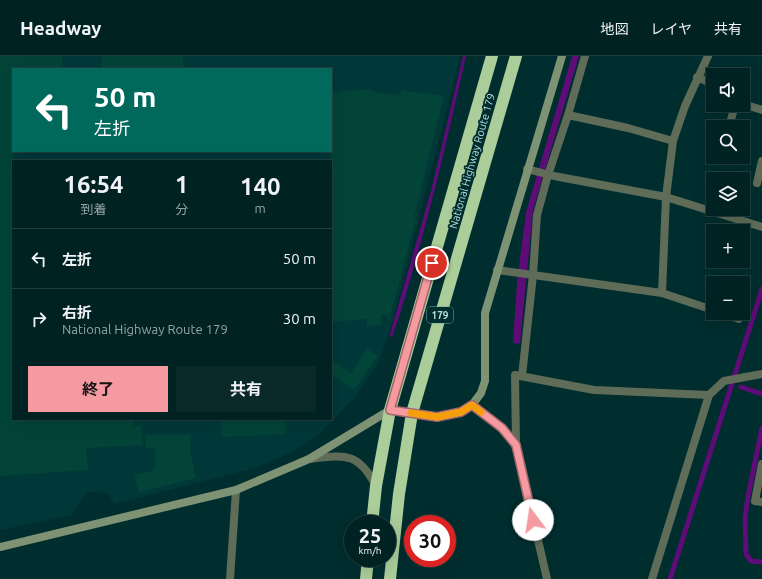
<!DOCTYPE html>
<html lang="ja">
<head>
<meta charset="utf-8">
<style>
	body { margin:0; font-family:Ubuntu,"Noto Sans JP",sans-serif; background:#0a2a2a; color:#f1f3f6; height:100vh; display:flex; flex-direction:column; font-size:15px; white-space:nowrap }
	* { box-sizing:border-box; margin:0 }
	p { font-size:13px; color:#95a4a5 }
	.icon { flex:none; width:22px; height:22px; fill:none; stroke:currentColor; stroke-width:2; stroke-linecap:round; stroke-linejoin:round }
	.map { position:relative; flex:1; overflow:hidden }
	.details { position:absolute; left:12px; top:104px; width:320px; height:260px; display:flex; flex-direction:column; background:#022; border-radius:0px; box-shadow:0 4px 16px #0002,0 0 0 1px #223f40 }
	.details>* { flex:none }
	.top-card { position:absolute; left:12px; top:12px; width:320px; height:84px; border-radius:0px; box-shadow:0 4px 16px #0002,0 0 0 1px #223f40; background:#00695c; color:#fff; overflow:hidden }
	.tools { position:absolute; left:706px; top:12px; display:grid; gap:8px }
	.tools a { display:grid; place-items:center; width:44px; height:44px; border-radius:0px; background:#022; box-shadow:0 4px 16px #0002,0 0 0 1px #223f40; font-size:20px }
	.speed { position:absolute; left:344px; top:459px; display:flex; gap:8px; font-size:20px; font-weight:700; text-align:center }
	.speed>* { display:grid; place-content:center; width:52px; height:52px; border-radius:50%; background:#022; box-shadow:0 4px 16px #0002,0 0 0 1px #223f40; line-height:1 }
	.speed small { font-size:10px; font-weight:400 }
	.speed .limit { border:6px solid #d22; background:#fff; color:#111 }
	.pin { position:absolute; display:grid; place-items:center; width:34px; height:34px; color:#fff; margin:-17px; border:2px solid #fff; border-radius:50%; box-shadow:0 1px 4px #0007 }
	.me { position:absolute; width:44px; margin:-22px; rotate:346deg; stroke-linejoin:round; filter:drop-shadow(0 0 3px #0008) }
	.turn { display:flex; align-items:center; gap:14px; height:84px; padding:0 16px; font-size:18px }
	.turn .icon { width:52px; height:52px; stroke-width:2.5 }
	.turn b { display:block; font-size:28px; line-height:34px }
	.eta { display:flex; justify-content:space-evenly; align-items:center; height:68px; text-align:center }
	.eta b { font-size:24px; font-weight:700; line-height:28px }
	.button { display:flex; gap:8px; margin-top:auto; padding:8px 16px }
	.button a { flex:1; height:46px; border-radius:0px; background:#f49aa0; color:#111; font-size:16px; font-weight:700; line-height:46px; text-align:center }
	.button a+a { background:#0a2a2a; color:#f1f3f6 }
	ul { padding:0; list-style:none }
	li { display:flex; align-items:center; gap:12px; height:60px; padding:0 16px; border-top:1px solid #223f40 }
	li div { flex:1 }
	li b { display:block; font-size:15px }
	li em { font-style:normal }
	header { display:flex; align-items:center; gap:24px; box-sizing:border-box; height:56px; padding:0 20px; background:#022; border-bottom:1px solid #223f40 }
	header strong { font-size:19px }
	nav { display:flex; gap:22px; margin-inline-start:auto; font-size:14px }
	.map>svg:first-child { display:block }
	.built { fill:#003839; fill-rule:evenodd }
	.water { fill:#5e0c77 }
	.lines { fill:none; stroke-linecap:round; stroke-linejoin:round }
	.stream { stroke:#5e0c77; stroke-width:5 }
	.building { fill:#034438 }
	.street { stroke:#5e6c58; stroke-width:8 }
	.secondary { stroke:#7d9373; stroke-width:8 }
	.highway { stroke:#aacd9a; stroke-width:12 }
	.route-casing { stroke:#9f6468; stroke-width:10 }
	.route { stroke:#f49aa0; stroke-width:7 }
	.slow { stroke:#f59e0b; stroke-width:7 }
	.labels { text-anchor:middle; stroke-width:3.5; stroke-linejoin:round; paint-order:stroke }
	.shield { fill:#002d2e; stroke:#80a8a8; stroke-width:1 }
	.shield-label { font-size:10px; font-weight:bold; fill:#b7dddc }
	.street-label { font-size:11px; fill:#b7dddc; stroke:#002d2e }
</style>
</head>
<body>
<header>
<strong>Headway</strong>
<nav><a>地図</a><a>レイヤ</a><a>共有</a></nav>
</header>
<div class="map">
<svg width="762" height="523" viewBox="0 0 762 523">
	<rect width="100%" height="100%" fill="#002d2e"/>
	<path class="built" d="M0 0H460L393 264 379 306 351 346 320 377 305 388 287 398 255 412 114 448 108 437 87 436 72 459 0 474ZM13 13H331V95H13ZM13 105H331V363H13Z"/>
	<path class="water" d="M463 0H466C445 94 423 188 393 279L389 282 431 135Z
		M572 0H579L533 154 520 288 513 287 517 226 526 156Z"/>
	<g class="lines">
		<path class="stream" d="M741 331 762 338
			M762 372 748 440 745 462 746 498 751 505 762 506
			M670 523 762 233"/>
	</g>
	<path class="building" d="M0 0H62L63 13H13V363H134V370L141 369 143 389 86 392 88 414 0 420Z
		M102 0H183L184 12 102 13Z
		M370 33V35L400 40 401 34 444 40 414 162 416 163 390 261 381 258 382 269 367 270V263L331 266V36Z
		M367 293 378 300 354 334 331 319V304L351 317Z
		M221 363H285L286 378 222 381Z
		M190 378V395L196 422 139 436 134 419 155 414V392H146V379Z"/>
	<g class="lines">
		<path class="street" d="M697 21 713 28
			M743 48 762 54
			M568 59 628 72 673 85
			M729 71 735 49
			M527 113 554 120 666 141 762 171
			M757 127 762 105
			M497 214 662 237 713 254
			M662 237 666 141 673 85 685 50 708 0
			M721 257 739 263
			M522 320 533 219 537 159 548 119 568 59 585 0
			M472 349 502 372 516 389 547 523
			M516 389 515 319 594 334 709 339
			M309 403C344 399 358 395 376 430
			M762 408 755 445 762 446
			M230 523 236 434
			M652 523 709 339 724 325 762 318"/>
		<path class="secondary" d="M0 491 236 434 309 403 390 354 437 361 461 356 472 349 481 337 485 325V257L562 0"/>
		<path class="highway" d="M372 468 376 430 390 354 492 0
			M366 523 368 502
			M390 523 399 438 412 357 516 0"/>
	</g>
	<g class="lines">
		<g class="route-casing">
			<path id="route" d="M432 207 390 354 437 361 461 356 472 349 502 372 516 389 533 464"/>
		</g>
		<use href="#route" class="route"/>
		<path class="slow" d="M411 357 437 361 461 356 472 349 481 356"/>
	</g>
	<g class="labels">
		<rect class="shield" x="427" y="251" width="26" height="16" rx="3"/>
		<g class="shield-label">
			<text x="440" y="263">179</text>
		</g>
		<g class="street-label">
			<text transform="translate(472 105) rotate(-74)" y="4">National Highway Route 179</text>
		</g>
	</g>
</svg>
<div class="tools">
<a><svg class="icon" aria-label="sound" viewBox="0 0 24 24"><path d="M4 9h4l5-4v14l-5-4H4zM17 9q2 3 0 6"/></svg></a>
<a><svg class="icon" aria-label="search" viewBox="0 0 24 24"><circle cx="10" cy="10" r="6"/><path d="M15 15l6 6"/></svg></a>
<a><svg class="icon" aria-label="layers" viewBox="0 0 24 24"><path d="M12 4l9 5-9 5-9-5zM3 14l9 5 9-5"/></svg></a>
<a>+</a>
<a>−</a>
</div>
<div class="speed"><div>25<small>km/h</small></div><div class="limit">30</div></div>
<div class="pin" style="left:432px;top:207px;background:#d93025"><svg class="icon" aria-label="arrive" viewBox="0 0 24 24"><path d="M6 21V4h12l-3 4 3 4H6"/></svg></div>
<svg class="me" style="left:533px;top:464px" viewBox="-20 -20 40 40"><circle r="19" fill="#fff"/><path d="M0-13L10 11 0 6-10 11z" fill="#f49aa0"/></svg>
<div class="top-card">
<div class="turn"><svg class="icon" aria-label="left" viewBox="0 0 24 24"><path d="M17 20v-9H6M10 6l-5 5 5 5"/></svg><div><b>50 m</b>左折</div></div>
</div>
<section class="details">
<div class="eta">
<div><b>16:54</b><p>到着</p></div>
<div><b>1</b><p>分</p></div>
<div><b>140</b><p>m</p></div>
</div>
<ul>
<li><svg class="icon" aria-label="left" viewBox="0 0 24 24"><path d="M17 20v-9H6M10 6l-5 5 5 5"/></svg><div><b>左折</b></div><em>50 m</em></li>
<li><svg class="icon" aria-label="right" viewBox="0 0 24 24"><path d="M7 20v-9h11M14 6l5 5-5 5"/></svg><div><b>右折</b><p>National Highway Route 179</p></div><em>30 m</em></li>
</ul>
<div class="button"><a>終了</a><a>共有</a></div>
</section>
</div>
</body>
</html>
